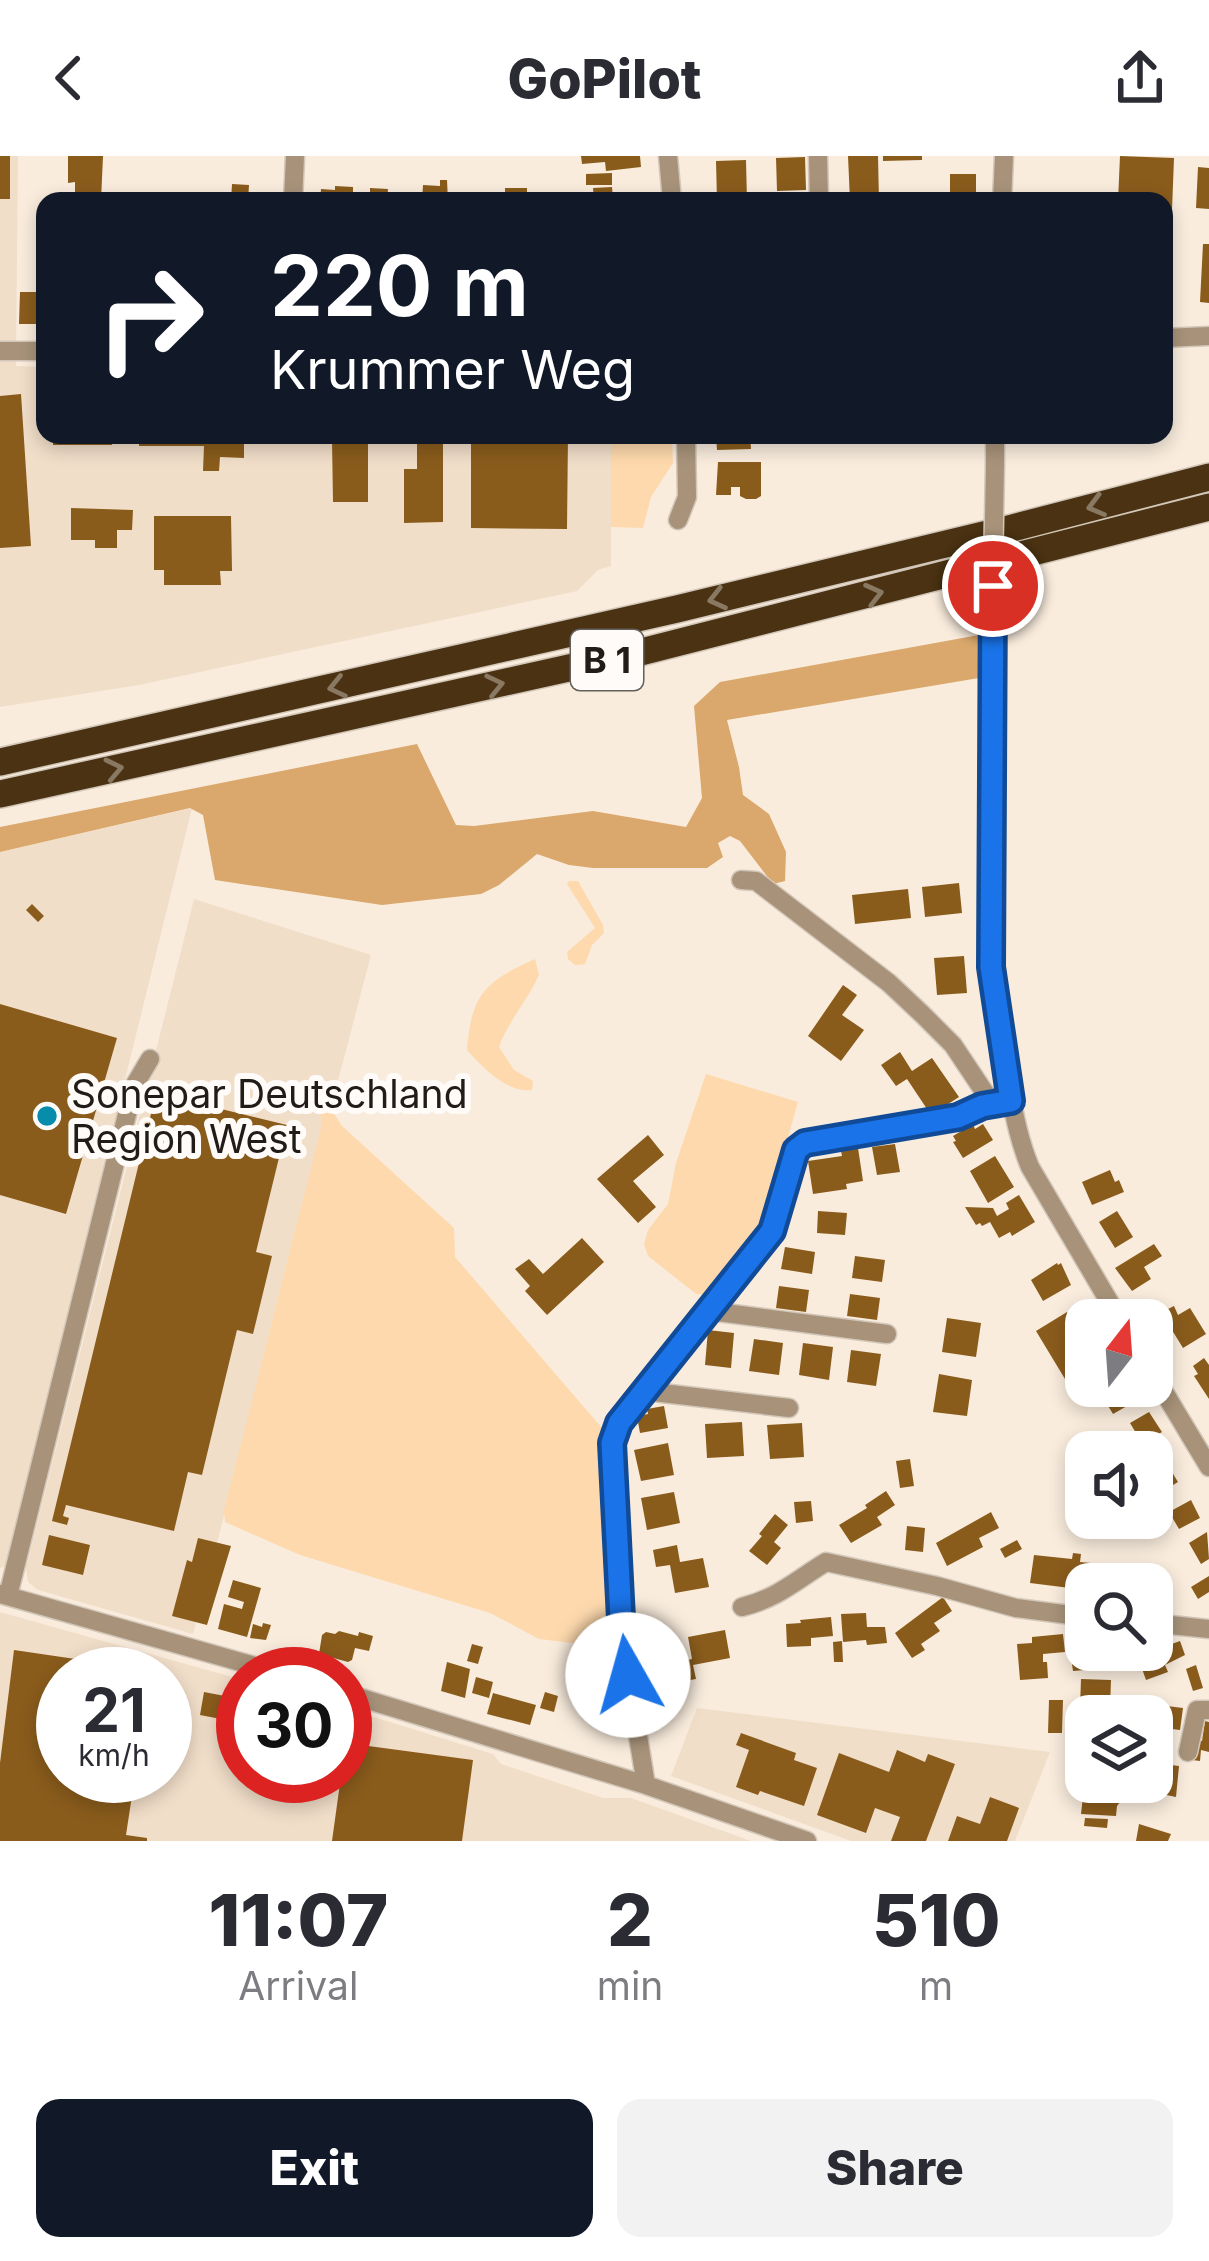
<!DOCTYPE html>
<html lang="en">
<head>
<meta charset="utf-8">
<style>
	body { margin:0; font-family:Inter,sans-serif; background:#f2f2f3; color:#2b2b33; height:100vh; display:flex; flex-direction:column; font-size:45px; white-space:nowrap }
	* { box-sizing:border-box; margin:0 }
	p { font-size:39px; color:#7c7c81 }
	.icon { flex:none; width:66px; height:66px; fill:none; stroke:currentColor; stroke-width:2; stroke-linecap:round; stroke-linejoin:round }
	.map { position:relative; height:1685px; overflow:hidden }
	.drawer { display:flex; flex-direction:column; background:#fff; flex:1 }
	.drawer>* { flex:none }
	.hud { position:absolute; left:36px; top:36px; width:1137px; height:252px; border-radius:24px; box-shadow:0 6px 18px #0003; background:#111827; color:#fff; overflow:hidden }
	.needle { width:78px; rotate:17deg }
	.controls { position:absolute; left:1065px; top:1143px; display:grid; gap:24px }
	.controls a { display:grid; place-items:center; width:108px; height:108px; border-radius:24px; background:#fff; box-shadow:0 6px 18px #0003; font-size:60px }
	.speed { position:absolute; left:36px; top:1491px; display:flex; gap:24px; font-size:60px; font-weight:700; text-align:center }
	.speed>* { display:grid; place-content:center; width:156px; height:156px; border-radius:50%; background:#fff; box-shadow:0 6px 18px #0003; line-height:1 }
	.speed small { font-size:30px; font-weight:400 }
	.speed .limit { border:18px solid #d22; background:#fff; color:#111 }
	.pin { position:absolute; display:grid; place-items:center; width:102px; height:102px; color:#fff; margin:-51px; border:6px solid #fff; border-radius:50%; box-shadow:0 3px 12px #0007 }
	.me { position:absolute; width:132px; margin:-66px; rotate:353deg; stroke-linejoin:round; filter:drop-shadow(0 0 9px #0008) }
	.turn { display:flex; align-items:center; gap:42px; height:252px; padding:0 36px; font-size:54px }
	.turn .icon { width:156px; height:156px; stroke-width:2.5 }
	.turn b { display:block; font-size:84px; line-height:102px }
	.eta { display:flex; justify-content:space-evenly; align-items:center; height:204px; text-align:center }
	.eta b { font-size:72px; font-weight:800; line-height:84px }
	.action { display:flex; gap:24px; margin-top:auto; padding:24px 36px }
	.action a { flex:1; height:138px; border-radius:24px; background:#111827; color:#fff; font-size:48px; font-weight:800; line-height:138px; text-align:center }
	.action a+a { background:#f2f2f3; color:#2b2b33 }
	header { display:flex; justify-content:space-between; align-items:center; height:156px; padding:0 36px; background:#fff; font-size:54px; font-weight:800 }
	.map>svg:first-child { display:block }
	.built { fill:#f1dec9; fill-rule:evenodd }
	.green { fill:#fed9ad }
	.forest { fill:#daa86c }
	.building { fill:#8a5c1c }
	.lines { fill:none; stroke-linecap:round; stroke-linejoin:round }
	.minor-casing { stroke:#d2c7b9; stroke-width:21 }
	.highway-casing { stroke:#d2c7b9; stroke-width:30 }
	.minor { stroke:#a8937a; stroke-width:18 }
	.highway { stroke:#4a3212; stroke-width:27 }
	.minor-bridge-casing { stroke:#d2c7b9; stroke-width:21; stroke-linecap:butt }
	.minor-bridge { stroke:#a8937a; stroke-width:18 }
	.oneway { stroke:#897862 }
	.route-casing { stroke:#114b97; stroke-width:30 }
	.route { stroke:#1a73e8; stroke-width:21 }
	.poi-dot { fill:#078cac; stroke:#fefbf8; stroke-width:4.5 }
	.labels { text-anchor:middle; stroke-width:12; stroke-linejoin:round; paint-order:stroke }
	.shield { fill:#fefbf8; stroke:#635f5a; stroke-width:3 }
	.shield-label { font-size:36px; font-weight:bold; fill:#211c17 }
	.poi-label { font-size:39px; fill:#211c17; stroke:#fefbf8; text-anchor:start }
</style>
</head>
<body>
<header><svg class="icon" aria-label="back" viewBox="0 0 24 24"><path d="M15 5l-7 7 7 7"/></svg>GoPilot<svg class="icon" aria-label="share" viewBox="0 0 24 24"><path d="M12 15V3M7 8l5-5 5 5M5 13v7h14v-7"/></svg></header>
<div class="map">
<svg width="1209" height="1685" viewBox="0 0 1209 1685">
	<rect width="100%" height="100%" fill="#f9ecdd"/>
	<path class="built" d="M0 0H18L16 210 45 211V279H611V410L598 414 577 435 139 529 0 551Z
		M192 652 5 1410 0 1412V696Z
		M194 743 371 799 193 1478 38 1434 28 1426 26 1412Z
		M0 1456 243 1524V1620H345V1552L493 1598 501 1608 603 1642H631L751 1685H0ZM63 1518H165V1620H63Z
		M697 1552 1050 1596 1015 1685H851L671 1620Z"/>
	<path class="green" d="M611 279H672L673 307 651 341 643 372 611 371Z
		M569 725H578L603 769 604 777 592 789 585 808 575 809 568 803 567 796 595 772 567 728Z
		M535 803 539 819C528 844 508 865 499 891L514 914 533 925 532 934C507 937 483 912 467 894 471 839 485 825 535 803Z
		M706 918 798 946 762 1074 711 1139 696 1138 648 1100 644 1088 648 1074 668 1048 676 1007Z
		M320 947H327L342 970 454 1072 455 1101 608 1279 616 1482 597 1490 539 1483 490 1457 300 1399 225 1366 224 1355 320 977 322 965 318 953Z"/>
	<path class="forest" d="M979 479V522L727 564 739 611 743 639 769 658 786 696 785 725 773 728 740 685 730 680 718 687 723 701 707 712H593L569 709 537 698 499 729 481 738 382 749 215 724 203 659 190 652 0 696V671L417 588 456 669 474 670 593 655 686 671 702 642 694 550 720 526Z"/>
	<path class="building" d="M0 0H10V43H0Z
		M68 0H103L101 45H68V38H75V26L68 27Z
		M581 0H640L641 11 606 15 605 6 582 8Z
		M848 0H878L879 45H850Z
		M883 0H922V4L883 5Z
		M1120 0 1174 2 1170 107 1164 106V45H1118Z
		M805 1 806 34 777 35 776 2Z
		M746 4 747 45H717L716 5Z
		M1198 11 1209 12V53L1196 52Z
		M612 17V29H586V18Z
		M950 18H976V45H946V40H950Z
		M440 24H447L448 45H422L423 29 440 30Z
		M232 28 249 29 248 45H231Z
		M335 30 353 31V36H370V32L388 33 387 45H320L321 33 335 34Z
		M612 31 613 42 648 39V45H594L593 32Z
		M505 32H527V45H484V40H505Z
		M1203 88H1209V147L1200 146Z
		M20 136H45V168H19Z
		M21 238 31 390 0 392V240Z
		M53 279H112V289H53Z
		M139 279H244V302L220 301 219 315H203L204 290H139Z
		M325 279H368V346H333L332 284H325Z
		M417 279H443V366L404 367V313H417Z
		M471 279H568L567 373 471 372Z
		M716 279H750L751 293 717 294Z
		M718 306H761V340L756 343H746L740 340V331H731V339H716Z
		M71 352 133 354 132 374H117V392H95V384H71Z
		M154 360H231L232 415H220L221 429H164V414H154Z
		M959 727 962 757 925 761 922 731Z
		M908 733 911 762 855 768 852 739Z
		M32 748 44 760 38 766 26 754Z
		M964 800 967 837 937 839 934 802Z
		M843 829 857 839 842 859 864 874 841 905 808 880Z
		M0 848 117 882 66 1058 0 1039Z
		M900 896 912 915 932 902 959 941 931 959 907 923 896 930 881 909Z
		M156 937 287 969 256 1096 272 1100 253 1178 237 1174 202 1319 188 1316 174 1375 66 1349 63 1360 69 1362 67 1369 52 1365Z
		M973 968 975 973 983 968 993 984 963 1002 953 986 956 985 953 980Z
		M648 979 664 999 633 1025 656 1051 638 1067 597 1023Z
		M895 988 900 1016 877 1019 872 991Z
		M858 992 863 1025 846 1028 847 1033 813 1038 808 1005 842 1000 841 995Z
		M995 1000 1014 1031 988 1047 970 1015Z
		M1110 1014 1115 1026 1119 1024 1124 1036 1092 1049 1082 1026Z
		M1019 1039 1035 1066 1012 1080 1010 1076 999 1082 990 1066 982 1070 980 1067 976 1069 965 1051 993 1052 997 1060 1009 1053 1006 1047Z
		M818 1055 847 1057 845 1079 817 1077Z
		M1117 1055 1133 1081 1115 1092 1099 1066Z
		M582 1082 604 1106 547 1159 525 1135 530 1130 515 1113 529 1103 543 1118Z
		M1154 1088 1162 1100 1144 1111 1151 1123 1132 1135 1115 1112Z
		M785 1091 815 1096 812 1118 781 1113Z
		M855 1100 885 1104 882 1126 852 1122Z
		M1057 1107 1058 1109 1061 1107 1071 1129 1043 1145 1031 1124Z
		M779 1130 809 1134 806 1156 776 1152Z
		M850 1138 880 1142 877 1164 847 1160Z
		M1174 1150 1178 1159 1190 1152 1206 1178 1183 1192 1167 1166 1163 1168 1158 1158Z
		M1067 1156 1074 1169 1067 1173 1086 1204V1231L1077 1216 1065 1223 1036 1175Z
		M947 1162 981 1167 976 1201 942 1196Z
		M708 1174 734 1177 731 1212 705 1209Z
		M754 1183 783 1187 779 1219 749 1215Z
		M803 1187 833 1191 829 1224 799 1219Z
		M851 1194 881 1198 876 1230 847 1226Z
		M1204 1202 1209 1209V1243L1194 1220 1198 1218 1193 1210Z
		M939 1218 972 1224 967 1260 933 1256Z
		M1114 1230H1134L1141 1242 1113 1258 1101 1238Z
		M664 1250 668 1272 640 1277 638 1266 643 1259 648 1258 647 1253Z
		M1149 1256 1162 1276 1155 1280 1136 1277 1130 1267Z
		M742 1266 744 1300 707 1302 705 1268Z
		M802 1267 804 1301 770 1303 767 1269Z
		M668 1287 674 1319 641 1325 634 1294Z
		M910 1303 914 1330 900 1332 896 1305Z
		M1167 1308 1178 1326 1158 1338 1152 1328V1312L1157 1309 1159 1313Z
		M886 1335 895 1349 877 1361 882 1369 851 1387 839 1369 867 1352 865 1349Z
		M674 1336 680 1367 647 1374 641 1342Z
		M1191 1344 1200 1362 1179 1373 1169 1356Z
		M811 1345 813 1365 796 1367 794 1346Z
		M991 1356 999 1372 979 1382 983 1391 947 1410 936 1387Z
		M775 1358 788 1369 774 1386 781 1392 767 1409 749 1395 762 1380 759 1378Z
		M907 1370 925 1372 923 1396 905 1394Z
		M1207 1376 1209 1403 1201 1408 1189 1387Z
		M49 1379 90 1389 83 1419 42 1409Z
		M198 1382 231 1390 207 1469 172 1460 187 1404 192 1406Z
		M1017 1384 1022 1393 1005 1402 1000 1393Z
		M677 1389 680 1406 703 1402 709 1431 675 1437 670 1409 656 1411 653 1394Z
		M1073 1397 1081 1398 1080 1406 1114 1409 1115 1407H1123L1122 1417 1131 1418 1130 1423 1146 1425V1428H1122V1424L1113 1423V1428H1086V1434L1030 1427 1034 1399 1072 1403Z
		M1209 1420V1436L1198 1443 1191 1431Z
		M233 1424 261 1432 247 1481 218 1473 224 1448 242 1453 244 1446 228 1441Z
		M1152 1426H1159L1155 1457H1152Z
		M943 1441 952 1455 934 1467 940 1475 921 1488 925 1494 912 1502 895 1477Z
		M866 1457 867 1471H885L887 1487 867 1489 866 1484 843 1486 841 1458Z
		M831 1461 833 1480 811 1482V1490L787 1491 786 1468 801 1467 800 1464Z
		M263 1467 271 1469 266 1484 250 1482 253 1468 262 1471Z
		M725 1474 730 1502 693 1509 696 1523 679 1526 675 1507 692 1503 688 1481Z
		M339 1475 358 1480 359 1476 373 1480 369 1495 355 1492 352 1504 348 1506 319 1498 322 1479 326 1476 335 1478Z
		M1063 1478 1065 1496 1043 1498V1506H1047L1048 1522 1020 1524 1017 1488 1032 1487V1481Z
		M842 1485 843 1506H834L833 1486Z
		M1180 1485 1185 1499 1165 1509 1168 1516 1146 1524 1139 1504 1156 1498 1155 1494Z
		M472 1488 483 1491 478 1508 467 1505Z
		M1086 1493 1094 1494 1096 1513 1073 1515 1070 1494Z
		M14 1494 130 1511 129 1518H63V1620H135L126 1679 147 1682V1685H0V1607Z
		M447 1506 470 1513 465 1542 441 1535Z
		M1196 1509 1203 1532 1193 1535 1186 1513Z
		M476 1521 493 1526 489 1542 472 1537Z
		M1081 1523 1111 1524 1110 1552 1080 1551Z
		M204 1536 230 1541 226 1564 200 1559Z
		M545 1536 558 1540 554 1556 540 1552Z
		M493 1537 536 1549 530 1569 487 1558Z
		M1049 1544H1063L1062 1577H1048Z
		M1159 1549 1183 1552 1180 1574 1156 1571Z
		M1205 1565 1209 1566V1596L1201 1594 1200 1605 1192 1604 1195 1584 1202 1585Z
		M741 1577 796 1597 794 1604 817 1612 804 1650 760 1635 758 1639 736 1631 749 1594 736 1589Z
		M346 1587 473 1604 462 1685H332L341 1620H345Z
		M897 1594 925 1606 928 1598 955 1608 926 1685H891L900 1661 875 1652 866 1677 817 1659 839 1597 889 1616Z
		M1152 1598 1163 1599 1162 1608 1179 1610 1176 1641 1152 1636 1156 1608 1152 1607Z
		M1080 1626 1089 1627 1095 1635 1118 1637 1117 1644 1120 1646 1117 1650 1116 1660 1081 1658 1083 1640H1078Z
		M990 1641 1019 1652 1007 1685H948L957 1660 980 1668Z
		M1085 1662 1108 1663 1107 1672 1084 1670Z
		M1139 1668 1171 1678 1168 1685H1136Z"/>
	<g class="lines">
		<g class="minor-casing">
			<path id="minor" d="M668 0 672 45
				M818 0 819 45
				M293 45 295 0
				M1002 45 1004 0
				M1164 182 1209 180
				M0 195H45
				M995 279V309
				M678 364 687 341 686 279
				M992 470C995 617 979 768 1005 912 1012 946 1017 980 1030 1011L1120 1164
				M741 724 756 725 889 827 922 858 953 889 987 940 1001 943
				M710 1155 887 1178
				M1152 1216 1209 1311
				M645 1235 789 1252
				M0 1438 283 1518
				M8 1440 134 930 150 903
				M742 1451C778 1442 795 1425 826 1406L937 1430 1016 1452 1086 1461
				M1152 1467 1209 1473
				M345 1537 646 1629 807 1685
				M1188 1596 1197 1554H1209
				M646 1629 622 1482 612 1287 619 1267 772 1075 796 994 805 987 958 961 982 950 1011 945"/>
		</g>
		<g class="highway-casing">
			<path id="highway" d="M0 606 677 453 1012 372 1209 321
				M0 638 641 496 1209 351"/>
		</g>
		<use href="#minor" class="minor"/>
		<use href="#highway" class="highway"/>
		<g class="minor-bridge-casing">
			<path id="minor-bridge" d="M992 470 995 309"/>
		</g>
		<use href="#minor-bridge" class="minor-bridge"/>
	</g>
	<defs><path id="oneway-chevron" d="M-2-3.5L2.5 0L-2 3.5" fill="none" stroke-width="1.6" stroke-linecap="round" stroke-linejoin="round" transform="scale(3)"/></defs>
	<g class="oneway">
		<use href="#oneway-chevron" transform="translate(1096 350) rotate(165)"/>
		<use href="#oneway-chevron" transform="translate(874 438) rotate(-14)"/>
		<use href="#oneway-chevron" transform="translate(717 443) rotate(166)"/>
		<use href="#oneway-chevron" transform="translate(495 529) rotate(-13)"/>
		<use href="#oneway-chevron" transform="translate(337 531) rotate(167)"/>
		<use href="#oneway-chevron" transform="translate(114 613) rotate(-12)"/>
	</g>
	<g class="lines">
		<g class="route-casing">
			<path id="route" d="M628 1519 622 1482 612 1287 619 1267 772 1075 796 994 805 987 958 961 982 950 1011 945 991 811 993 430"/>
		</g>
		<use href="#route" class="route"/>
	</g>
	<circle class="poi-dot" cx="47" cy="960" r="12"/>
	<g class="labels">
		<rect class="shield" x="571" y="474" width="72" height="60" rx="9"/>
		<g class="shield-label">
			<text x="607" y="517">B 1</text>
		</g>
		<g class="poi-label">
			<text x="71" y="952">Sonepar Deutschland<tspan x="71" dy="45">Region West</tspan></text>
		</g>
	</g>
</svg>
<div class="controls">
<a><svg class="needle" viewBox="-14 -14 28 28"><path d="M0-13l5 13h-10z" fill="#e53935"/><path d="M0 13l5-13h-10z" fill="#7c7c81"/></svg></a>
<a><svg class="icon" aria-label="sound" viewBox="0 0 24 24"><path d="M4 9h4l5-4v14l-5-4H4zM17 9q2 3 0 6"/></svg></a>
<a><svg class="icon" aria-label="search" viewBox="0 0 24 24"><circle cx="10" cy="10" r="6"/><path d="M15 15l6 6"/></svg></a>
<a><svg class="icon" aria-label="layers" viewBox="0 0 24 24"><path d="M12 4l9 5-9 5-9-5zM3 14l9 5 9-5"/></svg></a>
</div>
<div class="speed"><div>21<small>km/h</small></div><div class="limit">30</div></div>
<div class="pin" style="left:993px;top:430px;background:#d93025"><svg class="icon" aria-label="arrive" viewBox="0 0 24 24"><path d="M6 21V4h12l-3 4 3 4H6"/></svg></div>
<svg class="me" style="left:628px;top:1519px" viewBox="-20 -20 40 40"><circle r="19" fill="#fff"/><path d="M0-13L10 11 0 6-10 11z" fill="#1a73e8"/></svg>
<div class="hud">
<div class="turn"><svg class="icon" aria-label="right" viewBox="0 0 24 24"><path d="M7 20v-9h11M14 6l5 5-5 5"/></svg><div><b>220 m</b>Krummer Weg</div></div>
</div>
</div>
<section class="drawer">
<div class="eta">
<div><b>11:07</b><p>Arrival</p></div>
<div><b>2</b><p>min</p></div>
<div><b>510</b><p>m</p></div>
</div>
<div class="action"><a>Exit</a><a>Share</a></div>
</section>
</body>
</html>
